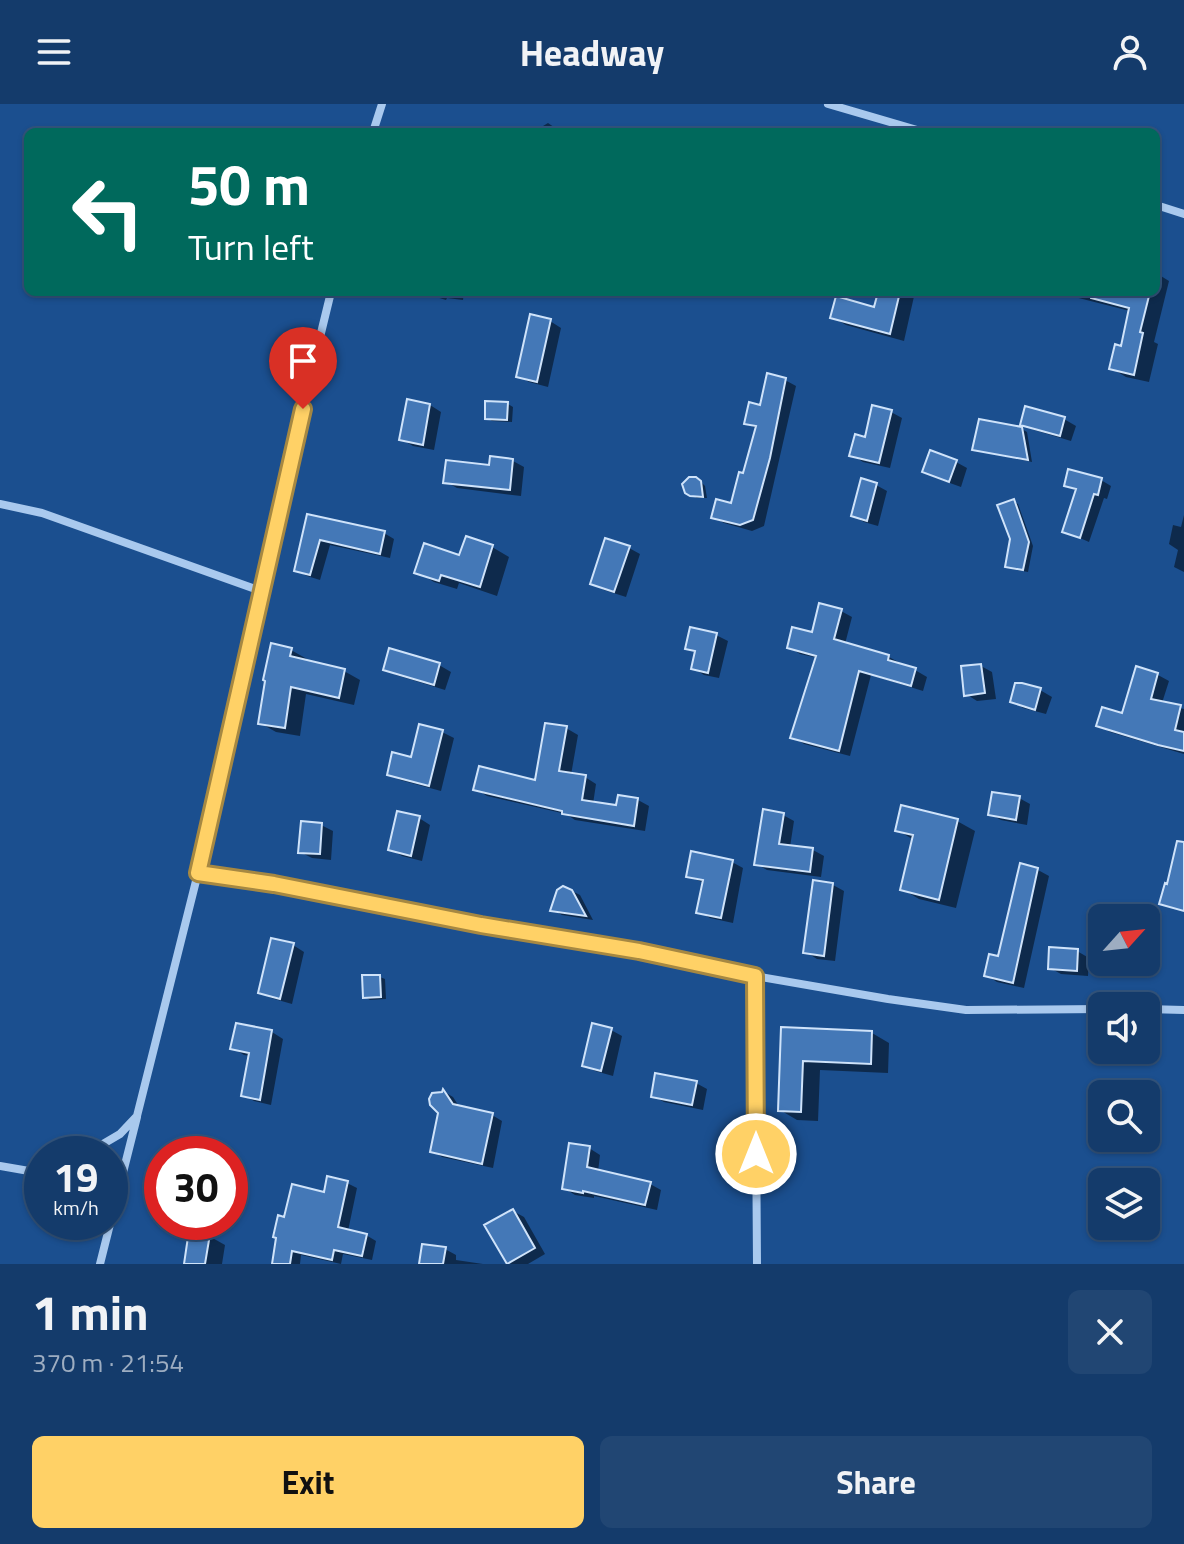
<!DOCTYPE html>
<html lang="en">
<head>
<meta charset="utf-8">
<style>
	body { margin:0; font-family:"Titillium Web",sans-serif; background:#214673; color:#f1f3f6; height:100vh; display:flex; flex-direction:column; font-size:30px; white-space:nowrap }
	* { box-sizing:border-box; margin:0 }
	p { font-size:26px; color:#9dadc1 }
	.icon { flex:none; width:44px; height:44px; fill:none; stroke:currentColor; stroke-width:2; stroke-linecap:round; stroke-linejoin:round }
	.map { position:relative; height:1160px; overflow:hidden }
	.sheet { display:flex; flex-direction:column; background:#143b6b; flex:1 }
	.sheet>* { flex:none }
	.top-card { position:absolute; left:24px; top:24px; width:1136px; height:168px; border-radius:12px; box-shadow:0 2px 6px #0004,0 0 0 2px #33557e; background:#00695c; color:#fff; overflow:hidden }
	.needle { width:52px; rotate:63deg }
	.tools { position:absolute; left:1088px; top:800px; display:grid; gap:16px }
	.tools a { display:grid; place-items:center; width:72px; height:72px; border-radius:12px; background:#143b6b; box-shadow:0 2px 6px #0004,0 0 0 2px #33557e; font-size:40px }
	.speed { position:absolute; left:24px; top:1032px; display:flex; gap:16px; font-size:40px; font-weight:700; text-align:center }
	.speed>* { display:grid; place-content:center; width:104px; height:104px; border-radius:50%; background:#143b6b; box-shadow:0 2px 6px #0004,0 0 0 2px #33557e; line-height:1 }
	.speed small { font-size:20px; font-weight:400 }
	.speed .limit { border:12px solid #d22; background:#fff; color:#111 }
	.pin { position:absolute; display:grid; place-items:center; width:68px; height:68px; color:#fff; margin:-82px -34px; border-radius:50% 50% 50% 0; rotate:-45deg; box-shadow:0 0 8px #0007 }
	.pin .icon { rotate:45deg }
	.me { position:absolute; width:88px; margin:-44px; rotate:0deg; stroke-linejoin:round; filter:drop-shadow(0 0 6px #0008) }
	.turn { display:flex; align-items:center; gap:28px; height:168px; padding:0 32px; font-size:36px }
	.turn .icon { width:104px; height:104px; stroke-width:2.5 }
	.turn b { display:block; font-size:56px; line-height:68px }
	.round { display:grid; place-items:center; flex:none; width:84px; height:84px; border-radius:12px; background:#214673 }
	.summary { display:flex; align-items:center; justify-content:space-between; height:136px; padding:0 32px }
	h1 { font-size:48px; font-weight:700; line-height:60px }
	.cta { display:flex; gap:16px; margin-top:auto; padding:16px 32px }
	.cta a { flex:1; height:92px; border-radius:12px; background:#ffd166; color:#111; font-size:32px; font-weight:700; line-height:92px; text-align:center }
	.cta a+a { background:#214673; color:#f1f3f6 }
	header { display:flex; justify-content:space-between; align-items:center; height:104px; padding:0 32px; background:#143b6b; font-size:36px; font-weight:700 }
	.map>svg:first-child { display:block }
	.shadow { fill:#0007 }
	.building { fill:#4478b7; stroke:#cfe3fa; stroke-width:2 }
	.lines { fill:none; stroke-linecap:round; stroke-linejoin:round }
	.street { stroke:#a9c9ee; stroke-width:8 }
	.route-casing { stroke:#a68842; stroke-width:20 }
	.route { stroke:#ffd166; stroke-width:14 }
</style>
</head>
<body>
<header><svg class="icon" aria-label="menu" viewBox="0 0 24 24"><path d="M4 6h16M4 12h16M4 18h16"/></svg>Headway<svg class="icon" aria-label="person" viewBox="0 0 24 24"><circle cx="12" cy="8" r="4"/><path d="M4 21q1-7 8-7t8 7"/></svg></header>
<div class="map">
<svg width="1184" height="1160" viewBox="0 0 1184 1160">
	<rect width="100%" height="100%" fill="#1b4f8f"/>
	<path class="shadow" d="M548 19 561 28H533Z
		M1156 169 1169 177 1154 238 1158 240 1149 278 1126 273 1111 264 1123 244 1130 207 1055 188H1156Z
		M420 188H464L463 196 447 194 446 196Z
		M880 188H915L904 237 846 221 832 213 876 205Z
		M550 217 561 224 548 283 529 278 518 272Z
		M785 276 796 282 764 422 752 427 724 419 713 413 732 402 744 372 757 325 747 319Z
		M508 300 513 303 512 318 492 317 487 314Z
		M430 301 441 308 434 346 413 342 401 335Z
		M891 308 902 314 890 364 863 358 852 351Z
		M1064 315 1076 322 1071 337 1034 326 1022 320Z
		M1022 325 1027 328 1032 358 980 347Z
		M513 357 524 363 521 392 457 384 446 378Z
		M956 358 967 364 961 383 936 374 924 367Z
		M1101 376 1111 382 1107 395 1104 394 1089 438 1064 427 1077 387 1066 381Z
		M701 378 705 382 707 394H697L686 387Z
		M876 381 887 387 878 422 864 418 853 412Z
		M1013 397 1018 400 1033 442 1028 468 1012 465 1007 462 1012 435Z
		M1184 411V468L1174 463 1178 446 1169 440 1173 421 1181 423Z
		M309 412 384 429 394 435 390 454 330 441 320 476 307 472 296 466Z
		M492 443 509 453 497 492 459 479 457 485 434 478 417 468Z
		M629 444 640 450 626 493 604 486 593 480Z
		M841 507 852 513 845 540 889 553 900 559 899 561 915 566 927 573 923 587 871 571 850 652 804 640 793 633 818 554 800 550 789 543 813 531Z
		M716 531 728 537 719 574 704 571 693 564 697 549 688 544Z
		M291 546 307 555 306 558 344 567 360 576 354 601 306 590 300 632 276 628 260 619Z
		M391 547 439 561 451 568 445 586 396 571 385 565Z
		M981 562 992 568 996 595 977 597 966 590Z
		M1137 565 1158 571 1169 577 1162 599 1184 605V650L1110 628 1099 621 1124 611Z
		M1040 586 1052 593 1046 610 1023 604 1012 597Z
		M566 624 578 631 571 671 585 673 596 680 593 700 618 704 620 693 638 696 649 702 645 727 575 716 566 710 487 692 476 685 537 678Z
		M442 628 454 634 441 687 400 676 389 670 413 655Z
		M1019 694 1030 700 1027 721 1001 716 990 710Z
		M783 711 794 717 790 743 813 746 824 752 821 773 767 766 756 760Z
		M419 714 430 721 422 757 402 752 390 745Z
		M957 717 975 727 956 804 919 795 902 785 914 736 897 726Z
		M321 721 333 727 331 756 312 754 300 748Z
		M732 758 743 764 733 819 710 814 699 808 704 779 688 772Z
		M1021 761 1038 766 1049 772 1024 884 997 878 986 871 1000 854Z
		M814 779 833 781 844 787 835 857 817 855 806 848Z
		M570 786 580 791 593 816 562 811 553 806Z
		M293 841 304 848 292 900 271 894 260 888Z
		M1077 847 1089 854 1088 872 1061 870 1050 864Z
		M380 873 385 875 386 895 370 896 365 893Z
		M783 925 872 929 889 939 888 969 820 966 818 1017 797 1016 780 1006Z
		M611 926 622 932 613 972 595 967 584 961Z
		M272 928 283 935 271 1001 254 997 243 991 251 952 244 951 233 944Z
		M696 979 707 985 703 1006 664 998 653 992Z
		M443 987 453 993 460 1004 492 1011 502 1017 493 1064 442 1053 432 1047 440 1008 433 991Z
		M589 1044 600 1051 598 1068 650 1080 661 1086 657 1106 594 1092V1094L575 1091 564 1084Z
		M230 1053 239 1058 233 1082H230Z
		M347 1079 357 1084 348 1127 366 1131 376 1137 372 1156 343 1150 341 1160 301 1151 300 1160H274L286 1115Z
		M513 1107 524 1113 545 1150 528 1160H511L508 1158Z
		M209 1132 225 1141 222 1160H186Z
		M445 1145 456 1151V1156L483 1160H421Z"/>
	<path class="building" d="M878 188H900L890 230 830 214 836 192 874 203Z
		M1091 188H1150L1140 228 1143 229 1134 271 1109 265 1115 240 1121 242 1129 204 1091 194Z
		M530 210 551 215 537 278 516 273Z
		M767 269 786 274 770 354 753 416 740 421 711 414 716 395 731 399 739 368 743 369 756 322 744 320 749 298 760 301Z
		M407 295 430 300 423 341 399 336Z
		M485 297 508 298 507 316 485 315Z
		M872 301 892 306 879 359 849 352 855 330 865 333Z
		M1025 302 1065 313 1060 332 1020 321Z
		M979 315 1022 323 1028 356 972 346Z
		M930 346 957 356 949 378 922 368Z
		M490 352 513 355 510 386 443 379 446 356 489 361Z
		M1068 365 1102 374 1098 391 1094 390 1080 434 1062 428 1076 385 1064 382Z
		M689 373H696L701 377 703 393 690 392 685 389 682 380Z
		M861 374 877 379 867 417 851 412Z
		M1014 395 1029 438 1023 466 1005 463 1010 435 997 401Z
		M307 410 385 427 380 450 320 436 310 471 294 467Z
		M466 432 493 441 480 483 441 471 439 477 414 469 424 439 459 451Z
		M605 434 630 442 614 488 590 480Z
		M819 499 842 505 834 535 889 551 888 556 916 564 911 582 859 567 839 647 790 634 816 552 787 544 792 523 812 528Z
		M690 523 717 529 708 569 691 565 695 547 685 545Z
		M271 539 292 544 290 552 345 565 339 594 291 583 285 624 258 620 265 577 263 576Z
		M389 544 440 559 434 581 383 566Z
		M981 560 985 589 964 592 961 562Z
		M1136 562 1158 569 1151 595 1181 601 1175 626 1184 628V647L1158 641 1096 622 1102 603 1122 609Z
		M1015 579H1022L1041 584 1035 606 1010 598Z
		M545 619 567 622 559 667 586 671 582 696 616 701 618 691 638 694 634 722 562 710V707L473 686 479 662 535 676Z
		M419 620 443 626 429 682 387 671 392 648 411 653Z
		M992 688 1020 692 1016 716 988 711Z
		M901 701 958 715 939 796 900 786 913 731 895 727Z
		M763 705 784 709 779 740 813 744 810 768 754 761Z
		M397 707 420 712 411 752 388 746Z
		M301 717 322 719 320 750 298 749Z
		M1177 737 1184 738V807L1159 800 1165 779 1167 780Z
		M691 747 733 756 721 814 696 809 703 776 686 773Z
		M1020 759 1038 764 1013 879 984 872 989 850 998 852Z
		M813 776 833 779 824 852 803 849Z
		M563 782 572 786 586 812 550 807 557 786Z
		M271 834 294 839 280 895 258 889Z
		M1049 843 1078 845 1077 867 1048 865Z
		M362 871H380L381 893 363 894Z
		M236 919 272 926 260 996 241 992 249 949 230 945Z
		M592 919 612 924 601 967 582 962Z
		M781 923 872 927 871 960 803 957 801 1008 778 1007Z
		M655 969 697 977 692 1001 651 993Z
		M443 985 453 1000 493 1009 482 1060 430 1048 438 1009 430 1001 429 995 432 989 442 988Z
		M569 1039 590 1042 587 1063 651 1078 645 1101 583 1087V1089L562 1085Z
		M327 1072 348 1077 338 1123 367 1130 362 1152 334 1146 332 1156 292 1147 290 1160H272L276 1134 273 1133 278 1111 284 1113 292 1080 324 1088Z
		M513 1105 535 1144 507 1160 484 1121Z
		M189 1126 210 1130 205 1160H184Z
		M422 1140 446 1143 443 1160H419Z"/>
	<g class="lines">
		<path class="street" d="M828 0 924 28
			M373 28 382 0
			M1156 101 1184 110
			M0 400 42 409 261 487
			M198 769 274 780 481 821 639 847 755 872 888 895 966 906 1102 905
			M755 872 757 1160
			M1146 905 1184 906
			M86 1050 120 1030 137 1012 198 769 310 274 331 188
			M0 1062 29 1067 42 1064
			M100 1160 137 1013"/>
	</g>
	<g class="lines">
		<g class="route-casing">
			<path id="route" d="M303 305 198 769 274 780 481 821 639 847 755 872 756 1050"/>
		</g>
		<use href="#route" class="route"/>
	</g>
</svg>
<div class="tools">
<a><svg class="needle" viewBox="-14 -14 28 28"><path d="M0-13l5 13h-10z" fill="#e53935"/><path d="M0 13l5-13h-10z" fill="#9dadc1"/></svg></a>
<a><svg class="icon" aria-label="sound" viewBox="0 0 24 24"><path d="M4 9h4l5-4v14l-5-4H4zM17 9q2 3 0 6"/></svg></a>
<a><svg class="icon" aria-label="search" viewBox="0 0 24 24"><circle cx="10" cy="10" r="6"/><path d="M15 15l6 6"/></svg></a>
<a><svg class="icon" aria-label="layers" viewBox="0 0 24 24"><path d="M12 4l9 5-9 5-9-5zM3 14l9 5 9-5"/></svg></a>
</div>
<div class="speed"><div>19<small>km/h</small></div><div class="limit">30</div></div>
<div class="pin" style="left:303px;top:305px;background:#d93025"><svg class="icon" aria-label="arrive" viewBox="0 0 24 24"><path d="M6 21V4h12l-3 4 3 4H6"/></svg></div>
<svg class="me" style="left:756px;top:1050px" viewBox="-20 -20 40 40"><circle r="17" fill="#ffd166" stroke="#fff" stroke-width="3"/><path d="M0-11L8 9 0 5-8 9z" fill="#fff"/></svg>
<div class="top-card">
<div class="turn"><svg class="icon" aria-label="left" viewBox="0 0 24 24"><path d="M17 20v-9H6M10 6l-5 5 5 5"/></svg><div><b>50 m</b>Turn left</div></div>
</div>
</div>
<section class="sheet">
<div class="summary"><div><h1>1 min</h1><p>370 m · 21:54</p></div><a class="round"><svg class="icon" aria-label="close" viewBox="0 0 24 24"><path d="M6 6l12 12M18 6L6 18"/></svg></a></div>
<div class="cta"><a>Exit</a><a>Share</a></div>
</section>
</body>
</html>
